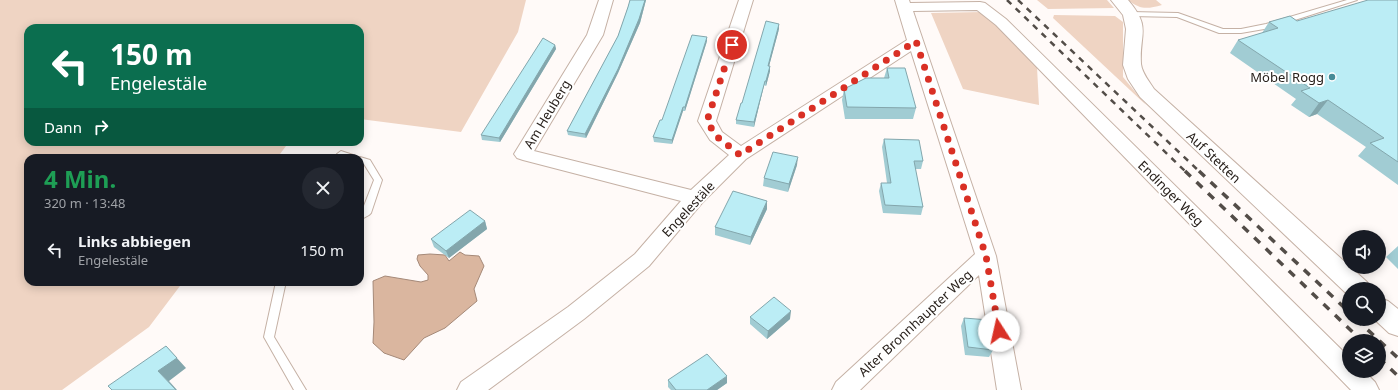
<!DOCTYPE html>
<html lang="de">
<head>
<meta charset="utf-8">
<style>
	body { margin:0; font-family:"Noto Sans",sans-serif; background:#242831; color:#f1f3f6; height:100vh; display:flex; flex-direction:column; font-size:15px; white-space:nowrap }
	* { box-sizing:border-box; margin:0 }
	p { font-size:13px; color:#9ea1a6 }
	.icon { flex:none; width:22px; height:22px; fill:none; stroke:currentColor; stroke-width:2; stroke-linecap:round; stroke-linejoin:round }
	.map { position:relative; flex:1; overflow:hidden }
	.panel { position:absolute; left:24px; top:154px; width:340px; height:132px; display:flex; flex-direction:column; background:#171b24; border-radius:12px; box-shadow:0 2px 10px #0003 }
	.panel>* { flex:none }
	.hud { position:absolute; left:24px; top:24px; width:340px; height:122px; border-radius:12px; box-shadow:0 2px 10px #0003; background:#0b6e4f; color:#fff; overflow:hidden }
	.fabs { position:absolute; left:1342px; top:230px; display:grid; gap:8px }
	.fabs a { display:grid; place-items:center; width:44px; height:44px; border-radius:50%; background:#171b24; box-shadow:0 2px 10px #0003; font-size:20px }
	.pin { position:absolute; display:grid; place-items:center; width:34px; height:34px; color:#fff; margin:-17px; border:2px solid #fff; border-radius:50%; box-shadow:0 1px 4px #0007 }
	.me { position:absolute; width:44px; margin:-22px; rotate:350deg; stroke-linejoin:round; filter:drop-shadow(0 0 3px #0008) }
	.turn { display:flex; align-items:center; gap:14px; height:84px; padding:0 20px; font-size:18px }
	.turn .icon { width:52px; height:52px; stroke-width:2.5 }
	.turn b { display:block; font-size:28px; line-height:34px }
	.then { display:flex; align-items:center; height:38px; padding:0 20px; background:#0003; gap:8px; font-size:15px }
	.round { display:grid; place-items:center; flex:none; width:42px; height:42px; border-radius:21px; background:#242831 }
	.summary { display:flex; align-items:center; justify-content:space-between; height:68px; padding:0 20px }
	h1 { font-size:24px; font-weight:700; line-height:30px; color:#1e9e55 }
	ul { padding:0; list-style:none }
	li { display:flex; align-items:center; gap:12px; height:56px; padding:0 20px }
	li div { flex:1 }
	li b { display:block; font-size:15px }
	li em { font-style:normal }
	.map>svg:first-child { display:block }
	.green { fill:#efd4c3 }
	.water { fill:#dab69f; stroke:#a58978 }
	.lines { fill:none; stroke-linecap:round; stroke-linejoin:round }
	.service-casing { stroke:#c5b1a5; stroke-width:2 }
	.minor-casing { stroke:#c5b1a5; stroke-width:2 }
	.tertiary-casing { stroke:#c5b1a5; stroke-width:2 }
	.service { fill:#fff; fill-rule:evenodd }
	.minor { fill:#fff; fill-rule:evenodd }
	.tertiary { fill:#fff; fill-rule:evenodd }
	.rail-far1 { stroke:#534d48; stroke-width:2.5; stroke-dasharray:6 6; stroke-linecap:butt }
	.rail { stroke:#534d48; stroke-width:3.5; stroke-dasharray:8 8; stroke-linecap:butt }
	.wall { fill:#a1ccd3 }
	.shaded-wall { fill:#83a6ac }
	.building { fill:#bbedf5; stroke:#83a6ac }
	.route { stroke:#d93025; stroke-width:7; stroke-dasharray:0 12.6 }
	.poi-dot { fill:#468b97; stroke:#fff; stroke-width:1.5 }
	.labels { text-anchor:middle; stroke-width:4; stroke-linejoin:round; paint-order:stroke }
	.poi-label { font-size:13px; fill:#28211c; stroke:#fff; text-anchor:end }
	.street-label { font-size:13px; fill:#28211c; stroke:#fff }
</style>
</head>
<body>
<div class="map">
<svg width="1398" height="390" viewBox="0 0 1398 390">
	<rect width="100%" height="100%" fill="#fffaf8"/>
	<path class="green" d="M0 0H526L518 32 461 132 360 119V28H28V142H289L277 158H28V282H183L149 327 62 390H0Z
		M1037 0H1107L1114 8 1048 9Z
		M1128 0H1156L1162 5C1147 9 1141 10 1128 0Z
		M983 12 1037 67 1039 105 963 89 931 13Z
		M1054 15 1115 16 1123 22V77L1146 105 1053 18Z"/>
	<path class="water" d="M460 252 465 255 479 256 484 266 474 289 477 301 445 328 424 338 404 360 384 353 373 343 374 322 373 281 385 276 421 282 428 280V275L420 266 417 259 418 255 430 254 445 255 449 261Z"/>
	<g class="lines">
		<g class="service-casing">
			<path id="service" d="M1347 0H1357L1270 28 1241 33H1219L1177 17 1131 16 1127 14 1131 12 1178 13 1223 29H1241L1266 24Z
				M341 151 356 156 357 158 360 157 370 160 382 180 371 213 369 215 360 220V212L362 211 374 180 364 164 360 163V158H344L338 156 337 154Z
				M276 282H288L285 286 274 337 306 390H294L264 337Z"/>
		</g>
		<g class="minor-casing">
			<path id="minor" d="M599 0H613L603 35 534 151 691 190 729 155 710 140 698 121 739 0H753L716 121 722 132 741 146 907 40 895 0H909L910 3 980 2 985 3 1006 19 1349 357V371H1364L1375 382 1379 390H1351L996 25 977 10 913 11 996 256 1021 390H997L979 275 860 390H832L836 382 975 254 911 51 746 159 702 203 649 266 584 319 488 390H457L461 382 568 307 635 254 681 201 523 160 517 158 514 154 587 35Z"/>
		</g>
		<g class="tertiary-casing">
			<path id="tertiary" d="M1111 0H1128C1152 28 1139 33 1141 64 1142 73 1149 81 1154 89L1367 282 1370 289H1349V296L1140 97 1128 79 1123 65 1126 29 1123 15Z
				M1379 298 1388 301 1398 309V336L1389 333 1374 319H1379Z"/>
		</g>
		<use href="#service" class="service"/>
		<use href="#minor" class="minor"/>
		<use href="#tertiary" class="tertiary"/>
		<path class="rail-far1" d="M1007 0 1186 172
			M1018 0 1200 172"/>
		<path class="rail" d="M1185 171 1362 341
			M1199 171 1349 312
			M1356 319 1398 358
			M1379 358 1398 376"/>
	</g>
	<path class="wall" d="M630 0H646L640 23 618 73 586 138 568 135 567 131 618 36 628 7Z
		M1398 0V185L1358 156 1366 147 1317 114 1309 117 1291 105 1296 99 1230 53 1238 40 1262 33 1269 22 1297 21Z
		M779 29 769 66H770V71L766 86 764 85 754 127 736 124V120L742 103Z
		M707 41 685 111H683L672 144 654 142 653 137Z
		M555 45 556 49 500 142 482 140 481 135Z
		M887 68 916 108 913 119H845L842 100 844 89 884 78Z
		M884 139 923 161 921 169H915L923 207 921 215 883 213 879 191 881 183H887L882 147Z
		M797 165 788 192 763 186 764 178Z
		M767 201V209L750 245 715 235V227Z
		M485 221 487 229 449 258 434 247 431 239Z
		M1398 246V269L1386 257Z
		M750 317 790 319 767 339 750 324Z
		M964 318 993 350 989 357 965 355 961 326Z
		M668 380 727 383 717 390H671L668 387Z"/>
	<path class="shaded-wall" d="M645 0H646L640 23 618 73 586 138 585 134Z
		M779 24V29L768 70V66Z
		M707 37V41L685 111V107Z
		M555 45 556 49 500 142 499 138Z
		M770 66V71L766 86V81Z
		M765 81 764 85 754 127V122Z
		M1328 100 1317 114 1309 117 1319 103Z
		M683 107V111L672 144V140Z
		M798 157 797 165 788 192 789 184Z
		M767 201V209L750 245 751 237Z
		M485 221 487 229 449 258 446 251Z
		M791 311 790 319 767 339 768 331Z
		M166 346 186 368 169 381 177 390H176L158 371Z
		M727 376V383L717 390H707Z"/>
	<path class="building" d="M630 0H645L639 19 618 69 585 134 567 131 618 36 628 7Z
		M1368 0H1398V162L1370 143 1384 138 1328 100 1319 103 1301 91 1310 88 1238 40 1278 28 1269 22 1290 16 1297 21Z
		M766 21 779 24 768 66H770L766 81H765L754 122 736 120 741 103H742Z
		M692 35 707 37 685 107H683L672 140 653 137 660 120H662Z
		M543 38 555 45 499 138 481 135Z
		M887 68H905L916 108 847 107 844 89 866 78H889Z
		M884 139 919 140 923 161H914L923 207 885 205 881 183H891Z
		M773 152 798 157 789 184 764 178Z
		M733 191 767 201 751 237 715 227Z
		M470 210 485 221 446 251 431 239Z
		M774 297 791 311 768 331 750 317Z
		M964 318 989 320 993 350 968 347Z
		M166 346 177 358 158 371 176 390H112L108 386Z
		M707 354 727 376 707 390H676L668 380Z"/>
	<g class="lines">
		<path class="route" d="M732 45 707 121 716 136 740 155 916 41 986 256 999 331"/>
	</g>
	<circle class="poi-dot" cx="1332" cy="77" r="4"/>
	<g class="labels">
		<g class="poi-label">
			<text x="1324" y="82">Möbel Rogg</text>
		</g>
		<g class="street-label">
			<text transform="translate(547 114) rotate(-59)" y="5">Am Heuberg</text>
			<text transform="translate(1214 157) rotate(43)" y="5">Auf Stetten</text>
			<text transform="translate(1171 193) rotate(45)" y="5">Endinger Weg</text>
			<text transform="translate(688 209) rotate(-47)" y="5">Engelestäle</text>
			<text transform="translate(915 323) rotate(-43)" y="5">Alter Bronnhaupter Weg</text>
		</g>
	</g>
</svg>
<div class="fabs">
<a><svg class="icon" aria-label="sound" viewBox="0 0 24 24"><path d="M4 9h4l5-4v14l-5-4H4zM17 9q2 3 0 6"/></svg></a>
<a><svg class="icon" aria-label="search" viewBox="0 0 24 24"><circle cx="10" cy="10" r="6"/><path d="M15 15l6 6"/></svg></a>
<a><svg class="icon" aria-label="layers" viewBox="0 0 24 24"><path d="M12 4l9 5-9 5-9-5zM3 14l9 5 9-5"/></svg></a>
</div>
<div class="pin" style="left:732px;top:45px;background:#d93025"><svg class="icon" aria-label="arrive" viewBox="0 0 24 24"><path d="M6 21V4h12l-3 4 3 4H6"/></svg></div>
<svg class="me" style="left:999px;top:331px" viewBox="-20 -20 40 40"><circle r="19" fill="#fff"/><path d="M0-13L10 11 0 6-10 11z" fill="#d93025"/></svg>
<div class="hud">
<div class="turn"><svg class="icon" aria-label="left" viewBox="0 0 24 24"><path d="M17 20v-9H6M10 6l-5 5 5 5"/></svg><div><b>150 m</b>Engelestäle</div></div>
<div class="then">Dann<svg class="icon" aria-label="right" viewBox="0 0 24 24"><path d="M7 20v-9h11M14 6l5 5-5 5"/></svg></div>
</div>
<section class="panel">
<div class="summary"><div><h1>4 Min.</h1><p>320 m · 13:48</p></div><a class="round"><svg class="icon" aria-label="close" viewBox="0 0 24 24"><path d="M6 6l12 12M18 6L6 18"/></svg></a></div>
<ul>
<li><svg class="icon" aria-label="left" viewBox="0 0 24 24"><path d="M17 20v-9H6M10 6l-5 5 5 5"/></svg><div><b>Links abbiegen</b><p>Engelestäle</p></div><em>150 m</em></li>
</ul>
</section>
</div>
</body>
</html>
